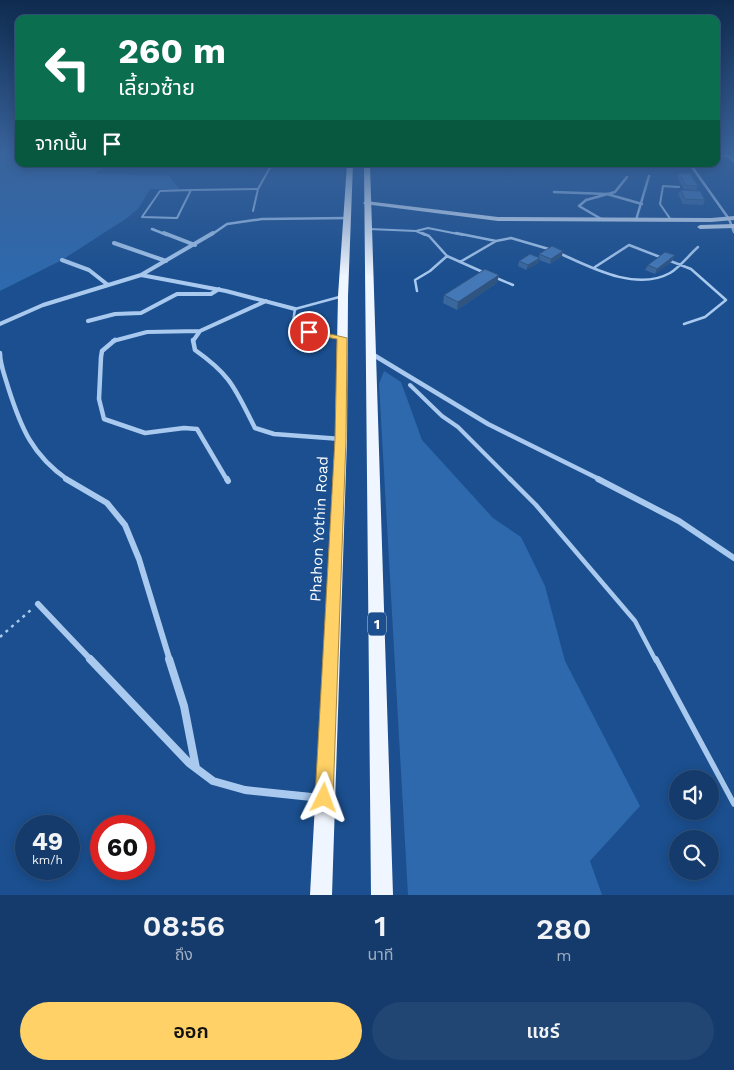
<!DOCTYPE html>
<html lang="th">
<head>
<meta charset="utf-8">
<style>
	body { margin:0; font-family:"Work Sans","Noto Sans Thai",sans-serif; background:#214673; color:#f1f3f6; height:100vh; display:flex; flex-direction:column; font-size:19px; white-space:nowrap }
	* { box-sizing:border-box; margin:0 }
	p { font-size:16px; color:#9dadc1 }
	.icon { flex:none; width:28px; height:28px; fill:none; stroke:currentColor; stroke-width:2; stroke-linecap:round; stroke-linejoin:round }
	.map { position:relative; height:895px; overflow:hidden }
	.sheet { display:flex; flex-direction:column; background:#143b6b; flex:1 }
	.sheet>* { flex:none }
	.hud { position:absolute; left:15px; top:15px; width:705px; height:152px; border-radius:10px; box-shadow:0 2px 12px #0003,0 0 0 1px #33557e; background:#0b6e4f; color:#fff; overflow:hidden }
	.buttons { position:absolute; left:669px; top:770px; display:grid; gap:10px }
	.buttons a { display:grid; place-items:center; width:50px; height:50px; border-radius:50%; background:#143b6b; box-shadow:0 2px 12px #0003,0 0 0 1px #33557e; font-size:25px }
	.speed { position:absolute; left:15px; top:815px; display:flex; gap:10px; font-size:25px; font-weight:700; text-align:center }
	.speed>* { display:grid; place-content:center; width:65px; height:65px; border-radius:50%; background:#143b6b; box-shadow:0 2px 12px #0003,0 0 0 1px #33557e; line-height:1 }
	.speed small { font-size:12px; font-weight:400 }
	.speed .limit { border:8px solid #d22; background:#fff; color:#111 }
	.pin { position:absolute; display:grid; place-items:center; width:42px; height:42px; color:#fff; margin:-21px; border:2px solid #fff; border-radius:50%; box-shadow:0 1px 5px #0007 }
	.me { position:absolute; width:55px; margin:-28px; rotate:3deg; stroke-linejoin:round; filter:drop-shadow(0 0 4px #0008) }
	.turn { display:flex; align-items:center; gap:18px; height:105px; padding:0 20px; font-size:22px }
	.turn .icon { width:65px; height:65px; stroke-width:2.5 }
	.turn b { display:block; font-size:35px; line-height:42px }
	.then { display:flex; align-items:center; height:48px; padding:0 20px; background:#0003; gap:10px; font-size:19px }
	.eta { display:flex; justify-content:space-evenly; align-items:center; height:85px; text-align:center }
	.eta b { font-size:30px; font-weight:600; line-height:35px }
	.cta { display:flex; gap:10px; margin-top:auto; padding:10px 20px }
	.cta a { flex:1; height:58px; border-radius:30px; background:#ffd166; color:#111; font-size:20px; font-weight:600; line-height:58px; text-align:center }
	.cta a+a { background:#214673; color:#f1f3f6 }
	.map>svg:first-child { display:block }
	.green { fill:#2e69ad }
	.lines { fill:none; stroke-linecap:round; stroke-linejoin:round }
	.path { stroke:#a9c9ee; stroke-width:2.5; stroke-dasharray:3 4.5; stroke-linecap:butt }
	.service-far4 { stroke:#a9c9ee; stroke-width:2 }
	.service-far3 { stroke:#a9c9ee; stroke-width:2.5 }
	.service-far2 { stroke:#a9c9ee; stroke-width:4 }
	.service-far1 { stroke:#a9c9ee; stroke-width:4.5 }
	.service { stroke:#a9c9ee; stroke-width:5.5 }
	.minor-far4 { stroke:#a9c9ee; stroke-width:2.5 }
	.minor-far3 { stroke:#a9c9ee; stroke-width:4 }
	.minor-far2 { stroke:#a9c9ee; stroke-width:4.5 }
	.minor-far1 { stroke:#a9c9ee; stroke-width:6 }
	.minor { stroke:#a9c9ee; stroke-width:8 }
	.secondary { fill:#d6e6fa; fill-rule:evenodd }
	.primary { fill:#f0f6ff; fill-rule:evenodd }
	.wall { fill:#3a679d }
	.shaded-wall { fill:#305480 }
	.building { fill:#4478b7; stroke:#305480 }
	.route { fill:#ffd166; stroke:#a68842 }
	.labels { text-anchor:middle; stroke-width:4.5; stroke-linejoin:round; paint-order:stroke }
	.shield { fill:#1b4f8f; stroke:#bbcadd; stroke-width:1 }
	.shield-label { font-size:14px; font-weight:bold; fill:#fff }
	.street-label { font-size:15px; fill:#fff; stroke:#1b4f8f }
</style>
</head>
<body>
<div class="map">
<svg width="734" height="895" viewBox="0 0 734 895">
	<rect width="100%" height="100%" fill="#1b4f8f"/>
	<path class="green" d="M0 152H19V164H108L95 174 169 176 180 190 150 189 139 208 127 218 62 260 0 291Z
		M384 371 401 382 422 440 493 518 521 537 545 586 565 661 640 806 590 861 602 895H408L379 384Z"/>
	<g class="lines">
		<path class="path" d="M0 637 32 609"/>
		<path class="service-far4" d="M272 165 350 166
			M191 190 177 218 142 217 160 191Z
			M191 190 258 189
			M253 211 258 189 272 164
			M671 220 660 204 663 186 679 187
			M369 229 416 231 425 235
			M416 231 428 228 463 235"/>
		<path class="service-far3" d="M422 233 429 236 447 256 485 273
			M456 233 496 241 511 238 552 250
			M559 253C590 267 636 292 670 273 680 267 689 255 698 247
			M460 262 496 241
			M595 267 629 245 691 269 726 300 705 317 684 324
			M494 277 513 285
			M417 291 415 280 430 271 447 256
			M342 338 292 329 295 309 343 296"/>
		<path class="service-far2" d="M410 385 442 416 458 427 511 480"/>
		<path class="service-far1" d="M510 479 536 505 635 621 656 661"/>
		<path class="service" d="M656 659 734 804"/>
		<path class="minor-far4" d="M723 152 734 161
			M716 156H734
			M690 164 729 219 734 232
			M554 192 607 194 642 204
			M603 220 579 206 586 200 615 192 627 177
			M636 220 649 176
			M152 229 167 235
			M211 235 227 224 262 219 348 218"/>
		<path class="minor-far3" d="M164 233 195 245
			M114 243 166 261
			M62 260 89 270 108 285
			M141 275 226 291 295 309
			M88 321 115 314 141 313 177 294H211L219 289
			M0 324 43 305 141 275 213 233
			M113 341 147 332 200 331
			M193 341 200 331 266 301"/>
		<path class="minor-far2" d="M115 340 102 351 101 357 99 399 104 419 145 433 184 428 197 429 227 480
			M193 340 195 350C232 376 235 389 255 428L274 434 341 439
			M0 353C0 365 5 376 8 387 21 428 32 455 68 480
			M372 354 488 424 601 480"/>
		<path class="minor-far1" d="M66 479 107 503 125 525 139 559 170 661
			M227 479 228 481
			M598 479 679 521 734 558
			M38 604 92 661"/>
		<path class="minor" d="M90 659 189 763 213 781 245 790 321 798
			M169 659 184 706 196 768"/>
		<path class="secondary" d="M366 201 498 217 711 218 734 216V220L711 222 498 221 364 204 363 203Z
			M734 224V228L700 229 697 227 700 225Z"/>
		<path class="primary" d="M347 164H353L348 296 347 439 332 895H310L335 439 338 296Z
			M364 164H370L393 895H371Z"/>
	</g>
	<path class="wall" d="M679 173 698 186 696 190 684 189 677 177Z
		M681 190 705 200 703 205 683 204 678 194Z
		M539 254 562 256 550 264 539 260 538 263 526 270 518 266 519 261 539 257Z
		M672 261 655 274 645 270 648 265Z
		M497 283 457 310 443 303 444 295Z"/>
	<path class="shaded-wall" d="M563 251 562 256 550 264 551 259Z
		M675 255 672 261 655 274 657 269Z
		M540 258 538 263 526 270 528 265Z
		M499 275 497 283 457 310 458 302Z"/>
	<path class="building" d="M679 173H690L698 186 686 185Z
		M681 190 700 191 705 200 685 199Z
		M552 246 563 251 551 259 539 254Z
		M665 252 675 255 657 269 648 265Z
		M530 254 540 258 528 265 519 261Z
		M485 269 499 275 458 302 444 295Z"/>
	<linearGradient id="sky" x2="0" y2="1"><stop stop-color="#0f2b4f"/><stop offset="0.55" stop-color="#39639b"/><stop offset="1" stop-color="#39639b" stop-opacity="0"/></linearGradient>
	<rect width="734" height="277" fill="url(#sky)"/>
	<path class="route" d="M309 329 347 338 346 439 333 798 331 805 324 807 318 805 315 798 335 439 337 339 306 334V330Z"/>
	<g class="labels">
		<rect class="shield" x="368" y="612.5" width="18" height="23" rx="4"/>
		<g class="shield-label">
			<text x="377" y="629">1</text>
		</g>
		<g class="street-label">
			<text transform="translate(319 529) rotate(-87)" y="5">Phahon Yothin Road</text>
		</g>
	</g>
</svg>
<div class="buttons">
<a><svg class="icon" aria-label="sound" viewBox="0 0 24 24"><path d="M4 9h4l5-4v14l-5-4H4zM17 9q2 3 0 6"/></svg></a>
<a><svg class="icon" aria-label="search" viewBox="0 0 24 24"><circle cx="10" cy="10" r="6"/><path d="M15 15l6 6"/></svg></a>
</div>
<div class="speed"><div>49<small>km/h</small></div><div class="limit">60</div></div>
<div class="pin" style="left:309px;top:332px;background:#d93025"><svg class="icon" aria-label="arrive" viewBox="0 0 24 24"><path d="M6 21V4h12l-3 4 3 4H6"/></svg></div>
<svg class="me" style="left:324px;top:798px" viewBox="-20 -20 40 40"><path d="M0-17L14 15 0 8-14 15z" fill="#ffd166" stroke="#fff" stroke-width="4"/></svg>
<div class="hud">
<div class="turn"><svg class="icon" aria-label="left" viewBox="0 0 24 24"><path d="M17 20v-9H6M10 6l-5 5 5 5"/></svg><div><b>260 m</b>เลี้ยวซ้าย</div></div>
<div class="then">จากนั้น<svg class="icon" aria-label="arrive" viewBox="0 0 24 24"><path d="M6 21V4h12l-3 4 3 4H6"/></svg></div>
</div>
</div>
<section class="sheet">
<div class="eta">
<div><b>08:56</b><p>ถึง</p></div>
<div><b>1</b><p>นาที</p></div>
<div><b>280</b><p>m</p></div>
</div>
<div class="cta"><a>ออก</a><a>แชร์</a></div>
</section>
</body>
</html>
